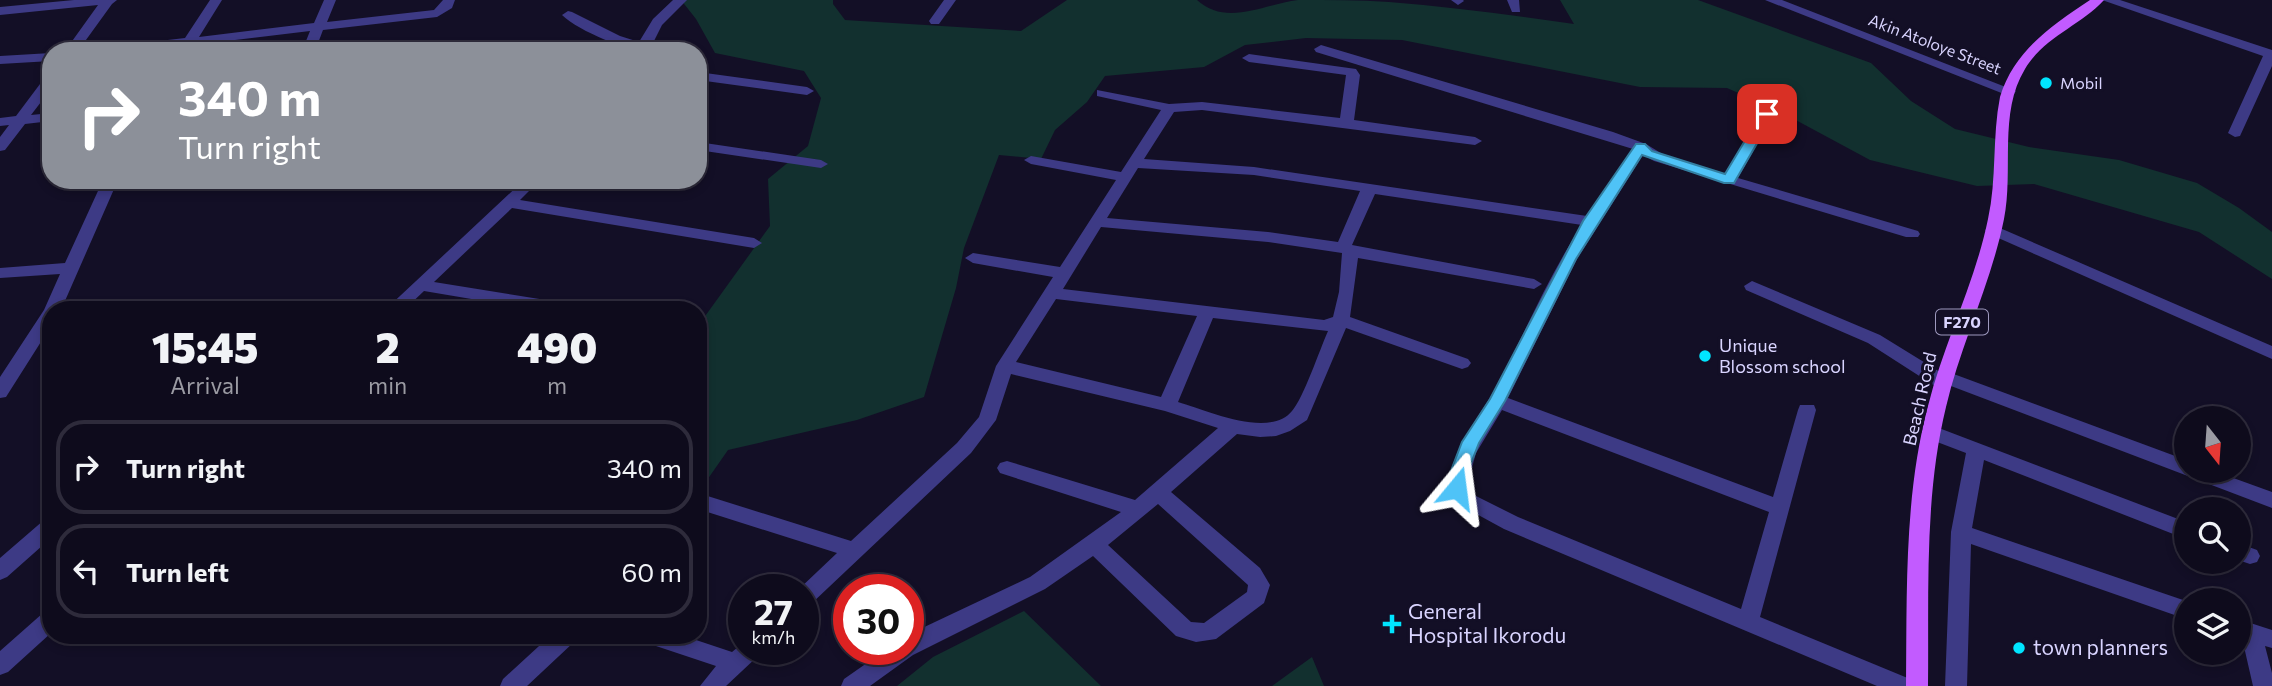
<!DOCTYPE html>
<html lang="en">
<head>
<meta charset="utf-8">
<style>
	body { margin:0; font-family:Commissioner,sans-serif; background:#171425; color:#f1f3f6; height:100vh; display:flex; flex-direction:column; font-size:26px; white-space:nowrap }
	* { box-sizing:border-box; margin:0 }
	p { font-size:23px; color:#9b9ba3 }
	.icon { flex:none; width:38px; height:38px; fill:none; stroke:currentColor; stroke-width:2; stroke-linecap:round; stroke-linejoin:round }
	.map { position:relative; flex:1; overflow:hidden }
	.side { position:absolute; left:42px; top:301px; width:665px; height:343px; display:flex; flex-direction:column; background:#0e0b1c; border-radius:28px; box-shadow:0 4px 10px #0003,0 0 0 2px #2e2b3b }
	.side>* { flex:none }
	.top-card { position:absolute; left:42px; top:42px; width:665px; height:147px; border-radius:28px; box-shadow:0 4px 10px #0003,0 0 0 2px #2e2b3b; background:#8c9099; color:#fff; overflow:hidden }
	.needle { width:46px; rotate:163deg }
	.fabs { position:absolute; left:2174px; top:406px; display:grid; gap:14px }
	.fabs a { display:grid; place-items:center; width:77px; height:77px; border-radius:50%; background:#0e0b1c; box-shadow:0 4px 10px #0003,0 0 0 2px #2e2b3b; font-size:35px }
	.speed { position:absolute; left:728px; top:574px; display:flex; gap:14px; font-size:35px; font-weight:700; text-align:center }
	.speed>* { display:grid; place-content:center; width:91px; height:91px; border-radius:50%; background:#0e0b1c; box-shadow:0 4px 10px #0003,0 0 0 2px #2e2b3b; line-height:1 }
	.speed small { font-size:18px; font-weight:400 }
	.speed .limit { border:10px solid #d22; background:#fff; color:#111 }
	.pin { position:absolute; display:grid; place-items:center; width:60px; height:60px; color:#fff; margin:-30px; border-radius:14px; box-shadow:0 4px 10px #0006 }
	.me { position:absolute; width:77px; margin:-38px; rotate:16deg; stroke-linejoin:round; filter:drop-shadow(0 0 5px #0008) }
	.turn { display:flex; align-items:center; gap:24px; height:147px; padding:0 21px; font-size:32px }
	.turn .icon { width:91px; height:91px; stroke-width:2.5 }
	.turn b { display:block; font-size:49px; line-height:60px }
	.eta { display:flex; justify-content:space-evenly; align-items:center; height:119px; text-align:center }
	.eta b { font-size:42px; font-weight:800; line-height:49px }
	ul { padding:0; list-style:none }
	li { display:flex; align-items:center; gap:21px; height:94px; margin:0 14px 10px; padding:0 7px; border:4px solid #2e2b3b; border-radius:28px }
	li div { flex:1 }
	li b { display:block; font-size:26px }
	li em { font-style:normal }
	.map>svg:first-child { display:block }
	.green { fill:#12302f }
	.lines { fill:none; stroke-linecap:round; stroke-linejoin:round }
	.minor { fill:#3d3a85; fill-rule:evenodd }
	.major { fill:#c25bff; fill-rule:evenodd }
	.route { fill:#4fc3f7; stroke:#337fa1; stroke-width:2 }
	.poi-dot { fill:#00e5ff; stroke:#130f26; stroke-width:2.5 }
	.labels { text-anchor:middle; stroke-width:6; stroke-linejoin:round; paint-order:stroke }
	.far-street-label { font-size:16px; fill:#d9d4ff; stroke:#130f26 }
	.far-poi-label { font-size:16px; fill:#d9d4ff; stroke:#130f26; text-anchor:start }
	.shield { fill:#130f26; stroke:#9e99be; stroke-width:2 }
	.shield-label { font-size:16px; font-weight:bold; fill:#d9d4ff }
	.poi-label { font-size:18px; fill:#d9d4ff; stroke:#130f26; text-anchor:start }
	.street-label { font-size:18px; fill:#d9d4ff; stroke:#130f26 }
	.near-poi-label { font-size:21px; fill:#d9d4ff; stroke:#130f26; text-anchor:start }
</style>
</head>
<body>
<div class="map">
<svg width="2272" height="686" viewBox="0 0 2272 686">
	<rect width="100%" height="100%" fill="#130f26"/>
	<path class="green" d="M681 0H833V4L845 20 1021 31 1067 0H1197C1226 27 1265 4 1298 0 1328 0 1359 0 1389 2 1451 7 1513 15 1574 24L1560 0H1698L1871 63 1911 101 1955 129 2029 147 2119 160 2197 183 2239 208 2272 232V279L2199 232 2034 184 1977 186 1870 160 1779 111 1727 88 1640 87 1402 40 1306 38 1245 45 1204 67 1105 76 1087 102 1055 130 1041 159 999 155 964 248 956 288 924 397 857 420 728 450 698 493V326L770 226 768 179 808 146 821 98 804 71 715 53 696 19Z
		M1024 611 1101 686H897L933 657Z
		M1312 657 1324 686H1272Z"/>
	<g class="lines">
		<path class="minor" d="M74 0H117L112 4 78 51H65L98 5 0 15V7Z
			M210 0H222L199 37 314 23 324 0H336L327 22 434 10 443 0H455L452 8 437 17 323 30 315 51H302L310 31 193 45 190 51H180L179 47 143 51H101L107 47 185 38Z
			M673 0H687L662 25 649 51C628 51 580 32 562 15L568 11 572 12 620 36 639 42 653 19Z
			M944 0H956L939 24H931L929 21Z
			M1451 0H1463L1464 1 1458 5Z
			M1507 0H1519L1520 12H1512Z
			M1765 0H1782L2016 91 2014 94H2004Z
			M2102 0H2120L2272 50V66L2240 136 2235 137 2228 133 2263 56Z
			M1321 45 1613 132 1646 144 1664 155 1725 174 1762 111H1772L1774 114 1738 178 1918 231 1920 234 1918 237H1906L1654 161 1643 155 1577 259 1508 398 1773 497 1798 410 1800 405H1814L1816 410 1760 617 1910 679 1913 686H1877L1504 529 1460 505 1447 488C1453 447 1480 417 1499 382 1526 330 1549 275 1582 225L1375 194 1352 245 1534 279 1542 284 1534 289 1358 258 1350 317 1468 359 1471 363 1468 367 1462 369 1346 328 1307 420 1290 431 1276 436 1260 437 1237 434 1171 492 1260 568 1270 585 1264 603 1216 639 1196 642 1176 636 1093 556 1045 589 913 655 870 686H841L844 679 887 649H908V636L918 630 1030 577 1121 512 1000 473 997 468 1000 463 1007 461 1135 500 1218 428 1165 411 1011 374 996 420 971 453 811 604 803 607V590H798L837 553 698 509V493L851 541 957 443 979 417 996 366 1053 277 973 263 965 258 973 253 1060 267 1116 180 1031 164 1024 160 1031 156 1121 172 1161 110 1097 96V90L1169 104 1202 102 1340 118 1346 75 1249 62 1242 58 1249 54 1356 69 1360 75 1354 120 1475 137 1482 141 1475 145 1202 110 1174 112 1144 159 1254 167 1587 216 1633 149 1316 52 1314 49ZM1138 168 1254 175 1360 191 1338 242 1268 232 1107 218ZM1101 227 1268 242 1342 253 1339 292 1333 317 1324 320 1063 289ZM1056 299 1197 316 1161 397 1016 362ZM1213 318 1328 331C1320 349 1303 399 1292 411 1269 439 1206 410 1178 402ZM1502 410 1769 512 1741 609 1518 517 1474 495 1467 486 1476 453ZM1158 504 1248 585 1247 592 1204 623 1191 622 1108 545Z
			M51 53V61L0 64V56Z
			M698 72 807 87 814 91 807 95 698 80Z
			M51 75V89L31 115 51 113V121L25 124 5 150 0 151V137L9 125 0 126V118L16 116 46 76Z
			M698 142 821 160 828 164 821 168 698 150Z
			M103 180H118L61 310H51V326L6 397 0 398V377L44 310 60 274 0 278V268L65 263Z
			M524 180H540L520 200 754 238 762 243 754 248 512 208 434 282 571 304 579 310H536L424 291 404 310H385Z
			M1993 225 2272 346V359L1987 233 1985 230Z
			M1752 281 1880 335 1940 372 1951 373 2186 460V471H2214L2272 492V508L1951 386 1944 389 1938 388 1868 343 1746 290 1744 286Z
			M1931 425 2186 522V539L1984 460 1972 528 2186 601V619L1971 544 1967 686H1945L1951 532 1966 453 1924 437 1922 432 1924 427Z
			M51 518V538L7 577 0 580V558L44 520Z
			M2238 543 2257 550 2260 556 2257 562 2250 564 2238 560Z
			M51 610V633L8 672 0 675V651L43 613Z
			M2238 619 2272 630V648L2265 646 2272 673V686H2253L2242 638 2238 637Z
			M551 635H577L574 642 527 686H500L503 679Z
			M641 635H681L732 652 744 642V649H761L758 656 726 686H700L716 666 644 642Z"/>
		<path class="major" d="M2090 0H2104C2080 26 2044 37 2025 69 1998 113 2014 171 2004 219 1991 284 1961 343 1946 407 1924 497 1929 593 1928 686H1906C1907 593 1904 496 1928 406 1944 342 1975 283 1988 219 1997 179 1992 137 2000 97 2014 51 2051 26 2090 0Z"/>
	</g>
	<path class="route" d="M1767 110 1774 114 1734 183H1724L1642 155 1576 259 1505 401 1479 443 1466 476 1463 493H1450L1449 476 1462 442 1490 399 1583 221 1636 144H1645L1652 151 1725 174 1761 114Z"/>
	<g class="poi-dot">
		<circle cx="2046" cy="83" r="7"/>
		<circle cx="1705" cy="356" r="7"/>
		<path d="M1388.5 613.5h7v7h7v7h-7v7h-7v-7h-7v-7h7z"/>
		<circle cx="2019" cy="648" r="7"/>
	</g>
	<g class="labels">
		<g class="far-street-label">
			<text transform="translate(1935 44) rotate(21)" y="6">Akin Atoloye Street</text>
		</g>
		<g class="far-poi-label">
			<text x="2060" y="89">Mobil</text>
		</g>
		<rect class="shield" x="1936" y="309.5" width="52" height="25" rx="5"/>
		<g class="shield-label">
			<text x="1962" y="328">F270</text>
		</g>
		<g class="poi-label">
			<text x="1719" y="352">Unique<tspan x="1719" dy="21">Blossom school</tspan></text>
		</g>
		<g class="street-label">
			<text transform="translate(1920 399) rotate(-77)" y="6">Beach Road</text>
		</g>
		<g class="near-poi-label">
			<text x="1408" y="619">General<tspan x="1408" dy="24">Hospital Ikorodu</tspan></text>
			<text x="2033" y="655">town planners</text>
		</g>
	</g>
</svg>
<div class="fabs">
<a><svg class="needle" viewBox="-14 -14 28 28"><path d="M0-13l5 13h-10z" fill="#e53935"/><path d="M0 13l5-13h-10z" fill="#9b9ba3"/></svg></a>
<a><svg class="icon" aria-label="search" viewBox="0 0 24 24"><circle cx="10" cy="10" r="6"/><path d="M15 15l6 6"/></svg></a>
<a><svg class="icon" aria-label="layers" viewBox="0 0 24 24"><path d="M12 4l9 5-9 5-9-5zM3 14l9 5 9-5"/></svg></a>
</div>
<div class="speed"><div>27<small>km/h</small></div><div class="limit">30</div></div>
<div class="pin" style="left:1767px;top:114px;background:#d93025"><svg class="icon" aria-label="arrive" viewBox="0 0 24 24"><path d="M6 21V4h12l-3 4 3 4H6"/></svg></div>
<svg class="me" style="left:1457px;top:488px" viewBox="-20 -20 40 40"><path d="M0-17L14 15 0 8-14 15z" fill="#4fc3f7" stroke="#fff" stroke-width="4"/></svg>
<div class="top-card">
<div class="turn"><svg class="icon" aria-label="right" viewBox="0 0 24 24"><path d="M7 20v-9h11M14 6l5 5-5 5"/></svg><div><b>340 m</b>Turn right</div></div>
</div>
<section class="side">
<div class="eta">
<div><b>15:45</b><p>Arrival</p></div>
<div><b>2</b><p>min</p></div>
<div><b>490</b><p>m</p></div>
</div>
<ul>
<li><svg class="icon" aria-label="right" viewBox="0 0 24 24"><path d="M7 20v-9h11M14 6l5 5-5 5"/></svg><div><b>Turn right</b></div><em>340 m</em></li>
<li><svg class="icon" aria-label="left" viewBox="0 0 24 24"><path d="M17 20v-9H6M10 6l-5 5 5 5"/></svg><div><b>Turn left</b></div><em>60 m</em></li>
</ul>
</section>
</div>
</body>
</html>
